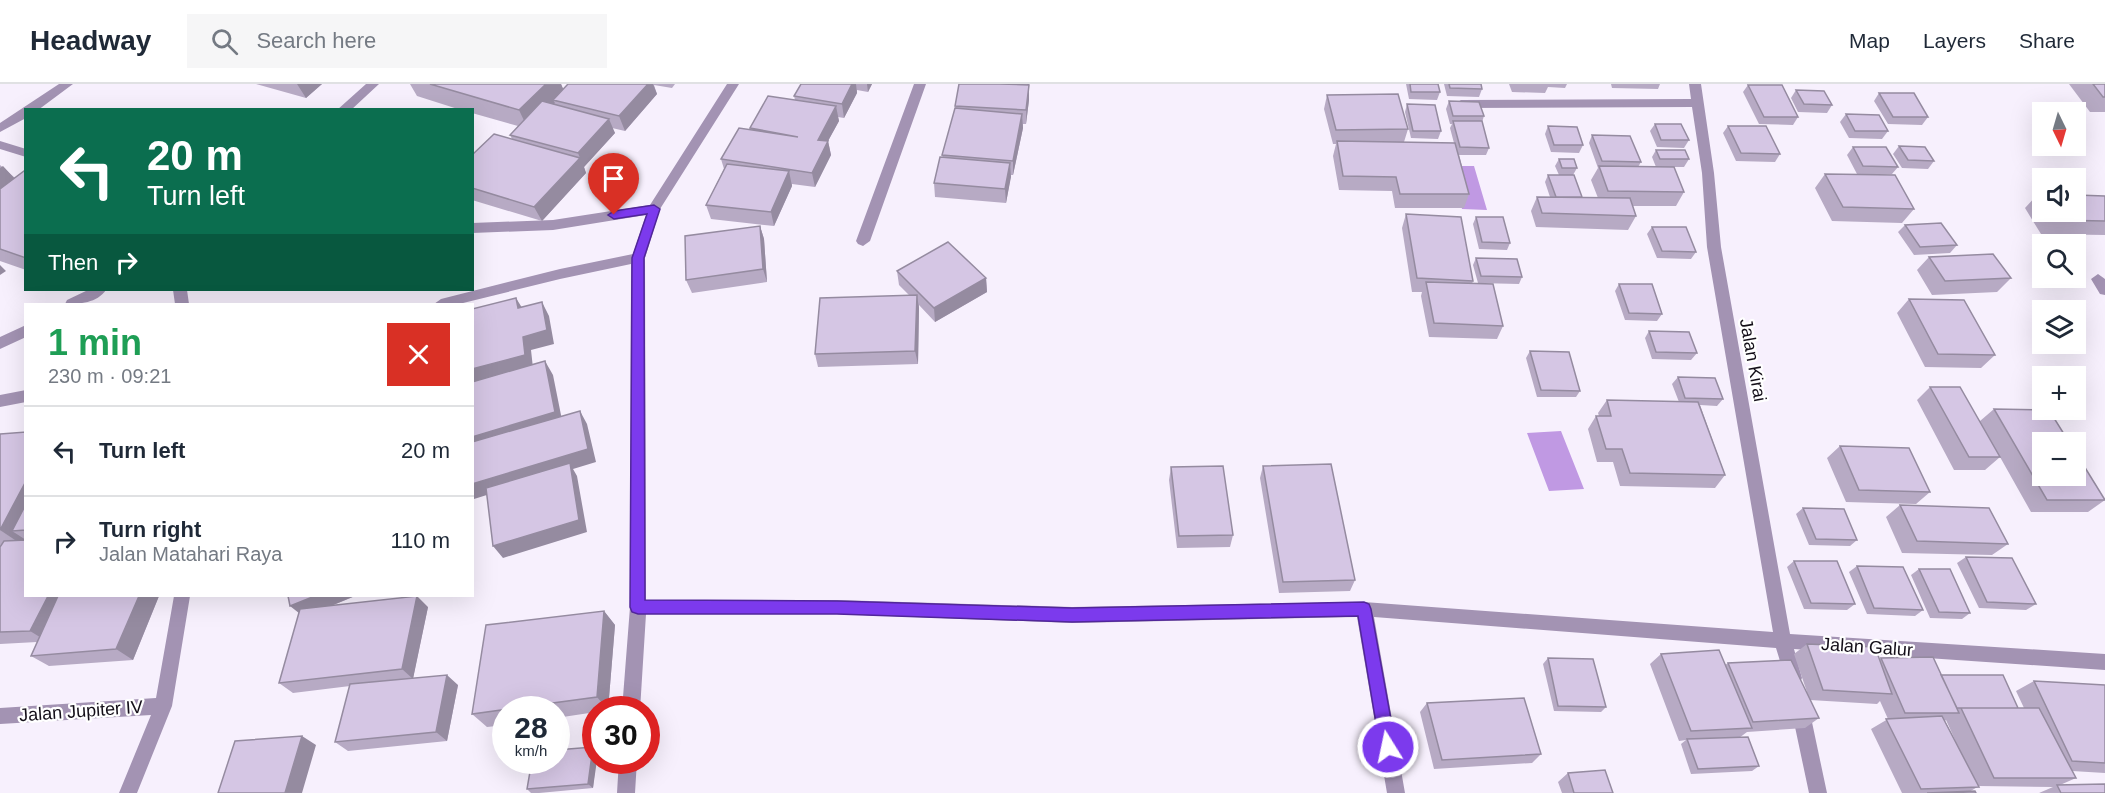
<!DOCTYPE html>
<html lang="en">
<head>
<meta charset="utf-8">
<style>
	body { margin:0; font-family:Helvetica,sans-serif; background:#f6f6f7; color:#1f2937; height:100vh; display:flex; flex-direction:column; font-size:22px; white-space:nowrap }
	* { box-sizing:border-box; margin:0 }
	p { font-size:20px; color:#747a83 }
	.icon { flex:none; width:33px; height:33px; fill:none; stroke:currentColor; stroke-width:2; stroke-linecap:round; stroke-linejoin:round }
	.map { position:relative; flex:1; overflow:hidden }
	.side { position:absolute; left:24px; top:219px; width:450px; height:294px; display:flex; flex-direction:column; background:#fff; border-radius:0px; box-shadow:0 6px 24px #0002 }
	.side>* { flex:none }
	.guide { position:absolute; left:24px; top:24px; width:450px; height:183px; border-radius:0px; box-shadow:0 6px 24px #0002; background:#0b6e4f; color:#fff; overflow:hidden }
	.needle { width:39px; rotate:175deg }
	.controls { position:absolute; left:2032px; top:18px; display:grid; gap:12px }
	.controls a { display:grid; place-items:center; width:54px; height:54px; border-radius:0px; background:#fff; box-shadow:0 6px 24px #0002; font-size:30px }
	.speed { position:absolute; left:492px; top:612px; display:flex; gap:12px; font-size:30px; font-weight:700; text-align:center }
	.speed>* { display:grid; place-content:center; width:78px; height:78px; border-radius:50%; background:#fff; box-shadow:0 6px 24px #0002; line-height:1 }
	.speed small { font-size:15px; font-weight:400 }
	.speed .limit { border:9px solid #d22; background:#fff; color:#111 }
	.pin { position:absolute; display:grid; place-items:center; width:51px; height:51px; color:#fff; margin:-62px -26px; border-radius:50% 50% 50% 0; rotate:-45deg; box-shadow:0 0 6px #0007 }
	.pin .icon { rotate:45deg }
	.me { position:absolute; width:66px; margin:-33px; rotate:350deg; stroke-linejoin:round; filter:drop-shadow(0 0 4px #0008) }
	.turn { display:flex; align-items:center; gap:21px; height:126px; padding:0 24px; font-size:27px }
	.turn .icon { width:78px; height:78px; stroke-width:2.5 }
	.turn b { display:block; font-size:42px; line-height:51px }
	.then { display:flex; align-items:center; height:57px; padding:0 24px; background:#0003; gap:12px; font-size:22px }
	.round { display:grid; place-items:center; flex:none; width:63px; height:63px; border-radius:0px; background:#f6f6f7 }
	.headline { display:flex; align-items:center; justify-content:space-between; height:102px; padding:0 24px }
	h1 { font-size:36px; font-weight:700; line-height:45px; color:#1e9e55 }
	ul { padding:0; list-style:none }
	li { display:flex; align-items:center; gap:18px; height:90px; padding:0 24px; border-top:2px solid #e0e1e3 }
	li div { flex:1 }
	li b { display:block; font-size:22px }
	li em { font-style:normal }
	header { display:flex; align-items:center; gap:36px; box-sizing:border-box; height:84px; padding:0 30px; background:#fff; border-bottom:2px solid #e0e1e3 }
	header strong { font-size:28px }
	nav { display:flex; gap:33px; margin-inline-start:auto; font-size:21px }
	.search { width:420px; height:54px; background:#f6f6f7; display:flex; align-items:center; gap:15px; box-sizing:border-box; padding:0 21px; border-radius:0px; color:#747a83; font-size:22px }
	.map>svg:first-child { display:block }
	.water { fill:#c099e3 }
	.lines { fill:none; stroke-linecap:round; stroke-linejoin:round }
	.minor { fill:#a393b3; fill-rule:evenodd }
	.wall { fill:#b7aac4; fill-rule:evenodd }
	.shaded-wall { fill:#958ba0 }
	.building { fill:#d5c6e4; stroke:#958ba0; stroke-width:1.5 }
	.route { fill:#7c3aed; stroke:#51269a; stroke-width:1.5 }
	.labels { text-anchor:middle; stroke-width:4.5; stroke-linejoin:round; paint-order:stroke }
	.street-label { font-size:18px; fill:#130e18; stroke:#fff }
</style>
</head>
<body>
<header>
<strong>Headway</strong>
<div class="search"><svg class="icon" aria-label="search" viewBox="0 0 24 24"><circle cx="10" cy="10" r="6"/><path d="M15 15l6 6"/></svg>Search here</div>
<nav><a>Map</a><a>Layers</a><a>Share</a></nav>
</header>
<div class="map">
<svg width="2105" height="709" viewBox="0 0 2105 709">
	<rect width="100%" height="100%" fill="#f7f0fd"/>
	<path class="water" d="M1451 82H1474L1487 126 1462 125Z
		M1561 347 1584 405 1549 407 1527 349Z"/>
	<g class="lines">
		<path class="minor" d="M59 0H73L38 26H26V34L0 48V39Z
			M366 0H379L351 26H337Z
			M727 0H739L660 125 645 174 646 516H837L1072 523 1364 518 1773 548 1707 163 1702 89 1692 23 1461 24 1455 20 1461 16 1691 15 1689 0H1701L1714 89 1721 163 1790 550 2105 570V586L1794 565 1802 594 1799 600 1793 602 1787 600 1776 564 1374 533 1405 709H1387L1357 533 1072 539 837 530H646L640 626H622L630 523 631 180 560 195 459 220H434L441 215 560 185 633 170 646 131 553 146 472 149V139L553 136 650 121Z
			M914 0H926L870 157 863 162 858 160 856 157Z
			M0 57 26 65V73L0 65Z
			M2098 190 2105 195V211L2100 210 2091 195Z
			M88 206H106C97 219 80 220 65 220L67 216Z
			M173 206H187L189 220H175Z
			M26 241V253L0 265V253Z
			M26 306V318L0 323V311Z
			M174 512H190L172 622 137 709H119L151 631 0 640V624L156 614Z
			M1800 616 1806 618 1809 624 1827 709H1809L1791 624 1794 618Z
			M619 676H637L635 709H617Z"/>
	</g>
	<path class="wall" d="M256 0H322L306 14Z
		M410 0H561L563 5 648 0H675L672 4 654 1 657 10 625 47 612 44 615 49 584 83 586 89 542 137 472 116V71L512 55 510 51 518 42 472 29V26H461L417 12Z
		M801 0H872L868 8 857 6V9L844 34 838 33 839 37 828 57 831 71 815 103 792 100V102L774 142 711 135 706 121 724 85 721 75 750 45V44L795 16 794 12Z
		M959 0H1029V16L1026 40H1023V44L1013 91H1011L1006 119 935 113 934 99 943 74 942 71 955 24Z
		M1406 0H1438L1440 8 1437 16 1409 15Z
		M1444 0H1481L1482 5 1479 13 1447 12Z
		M1509 0H1567L1565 4 1548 3 1545 9 1512 8Z
		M1611 0H1660L1658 5 1612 4Z
		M2069 0H2105V28H2090Z
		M1748 1 1798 33 1793 41 1759 40 1743 8Z
		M1796 6 1832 21 1827 29 1798 28 1791 14Z
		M1879 9 1928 33 1922 41 1888 40 1874 17Z
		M1327 11 1408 45 1404 58 1454 59 1450 44 1452 40H1450L1446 25 1449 17 1484 32 1482 38 1489 64 1486 71H1459L1469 110 1464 124H1395L1392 107 1339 106 1333 72 1336 60H1333L1324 25Z
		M1407 20 1441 47 1438 55 1411 54 1405 28Z
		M1846 30 1888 47 1882 55 1849 54 1840 38Z
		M1655 40 1689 56 1684 64 1657 63 1650 47Z
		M1548 42 1583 61 1579 69 1551 68 1545 50Z
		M1728 42 1780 70 1775 78 1736 77 1723 49Z
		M1592 51 1641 78 1638 83 1684 108 1676 122H1633L1636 132 1628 146 1536 143 1531 127 1537 113H1550L1545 98 1548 91H1559L1555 82 1559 75 1577 84 1573 91 1582 113 1598 114 1591 96 1598 84 1589 59Z
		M1899 62 1934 77 1928 85 1902 84 1893 70Z
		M1853 63 1898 83 1892 90H1857L1847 71Z
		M1656 66 1689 75 1684 83H1656L1652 73Z
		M0 81 15 94 26 87V186L0 177Z
		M1825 90 1914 125 1902 139 1832 137 1815 104Z
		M2038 110H2043V128H2076L2105 112V151L2041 150 2025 124Z
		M1406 130 1473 197 1472 200 1503 242 1497 255 1429 253 1421 212 1422 208H1412L1402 144Z
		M1476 133 1510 159 1507 166 1479 165 1473 140Z
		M1905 141 1957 161 1950 169 1914 171 1898 148Z
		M760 142 764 155 767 198 692 209 686 196Z
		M1652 143 1696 168 1691 175 1657 174 1647 150Z
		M1929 173 2011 194 1997 208 1932 211 1917 186Z
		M1476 174 1522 193 1519 200 1478 199 1473 181Z
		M897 187 986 194 987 208 935 238 919 221 918 280 818 283 815 270 909 211 899 201Z
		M1619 200 1662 230 1657 237 1625 236 1615 207Z
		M1909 215 1995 271 1981 284 1925 283 1897 229Z
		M1649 247 1697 269 1691 276 1652 275 1645 254Z
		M1530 267 1580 307 1576 313H1537L1526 274Z
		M1678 293 1723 315 1717 322 1700 321 1725 391 1715 404 1620 402 1613 378H1597L1588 345 1596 332H1599L1598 329 1607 316 1679 318 1672 300Z
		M1930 303 1980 337 1994 325 2105 416 2088 428H2031L2000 373 1985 386H1954L1917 316Z
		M26 348V512H159L133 576 49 582 31 572 37 558 0 560V350Z
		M1840 362 1930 408 1916 420 1846 418 1827 374Z
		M1263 382 1355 496 1350 507 1279 509 1260 394Z
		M1171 383 1233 451 1230 463 1177 464 1169 396Z
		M1900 421 2008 460 1992 471 1902 469 1886 433Z
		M1803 424 1857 456 1850 462 1809 461 1796 430Z
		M1966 473 2036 520 2026 526 1979 524 1957 479Z
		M1794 477 1855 520 1847 526 1804 525 1787 483Z
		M1857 482 1923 526 1915 532 1867 530 1849 488Z
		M1919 485 1970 529 1962 535 1930 534 1911 491Z
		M288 512H355L331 522 428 523 413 594 458 601 447 657 348 667 335 658 350 602 293 609 279 599 299 529Z
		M604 527 615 541 608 626H596V628L556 634V626H506V641L487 643 472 630Z
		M1807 560 1879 575 1881 574 1941 591 2018 624H2024L2016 607 2034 597 2105 601V689L2072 687 2076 694 2060 701 2105 709H2039L2053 703 1979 702 1969 708 1976 709H1902L1871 645 1888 635 1880 617 1877 620 1810 616 1819 634 1805 644 1747 648 1739 654 1759 682 1752 687 1691 690 1681 660 1686 656 1679 657 1650 580 1661 570 1725 581 1728 579 1807 608 1794 570ZM1946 636 1956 658 1945 637Z
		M1548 574 1606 623 1601 628 1554 627 1543 580Z
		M1427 619 1541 670 1532 679 1434 685 1420 628Z
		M593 663 596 665V676L593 704 539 709H531L527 705Z
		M1568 689 1613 709H1562L1558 698Z"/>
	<path class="shaded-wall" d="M297 0H322L306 14Z
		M546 0H561L565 9 553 16 555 19 528 45 519 26Z
		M648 0H653L657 10 625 47 619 32Z
		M852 0H856L857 9 844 34 842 20Z
		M867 0H872L868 8Z
		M1027 0H1029V16L1026 40Z
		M836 22 839 37 828 57 831 71 815 103 812 89 818 56Z
		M1022 30 1023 44 1013 91V77Z
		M609 35 615 49 584 83 586 89 542 137 534 123 580 74 578 69Z
		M1010 79 1011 93 1006 119 1005 105Z
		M3 82 16 96 0 109V84Z
		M789 87 792 102 774 142 771 128Z
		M760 142 764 155 767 198 763 185Z
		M0 181 6 187 0 191Z
		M986 194 987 208 935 238 934 224Z
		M917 211 919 224 918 280 915 267Z
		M516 214 524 227 518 224Z
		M542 218 549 232 554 260 531 266 533 284 472 301V285Z
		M545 277 553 291 563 341 472 369V353Z
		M580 327 587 340 596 378 573 385 577 392 587 448 503 474 493 462 571 385 474 415 472 413V400Z
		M26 397V446L12 447 26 456 24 462 0 446Z
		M48 512H71L48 558 30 547Z
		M139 512H159L133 576 116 565Z
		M315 512H355L304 533 290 522Z
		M417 512 428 523 413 595 402 585Z
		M604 527 615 541 608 626 597 613Z
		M447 591 458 601 447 657 436 648Z
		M302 652 316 661 302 709H285Z
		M593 663 596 665V676H597L593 704 588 700Z"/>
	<path class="building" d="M430 0H546L519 26Z
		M568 0H648L619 32 553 16Z
		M801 0H852L842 20 794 12Z
		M959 0H1000L1029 1 1026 26 955 22Z
		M1410 0H1438L1440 8H1411Z
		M1449 0H1481L1482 5 1450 4Z
		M2093 0H2105V13H2103Z
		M1748 1H1782L1798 33H1764Z
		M1796 6 1824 7 1832 21 1804 20Z
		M1879 9H1914L1928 33H1893Z
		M1398 10 1408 45 1336 46 1327 11Z
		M768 12 836 22 818 56 828 57 812 89 721 75 739 44 798 53 750 44Z
		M542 17 609 35 578 69 510 51Z
		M1449 17 1479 18 1484 32H1453Z
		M1407 20 1435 21 1441 47H1413Z
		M955 24 1022 30 1013 77 942 71Z
		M1846 30 1879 31 1888 47H1855Z
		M1453 37H1482L1489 64 1460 63Z
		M1655 40H1681L1689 56H1661Z
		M1548 42 1577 43 1583 61H1554Z
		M1728 42H1766L1780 70 1741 69Z
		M494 50 580 74 534 123 472 104V71Z
		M1592 51 1630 52 1641 78 1602 77Z
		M1337 57 1455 59 1469 110H1400L1396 93 1343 92Z
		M1899 62 1925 63 1934 77 1908 76Z
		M1853 63H1886L1898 83 1863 82Z
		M1656 66H1685L1689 75H1660Z
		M940 73 1010 79 1005 105 934 99Z
		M1559 75H1574L1577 84H1562Z
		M727 80 789 87 771 128 706 121Z
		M1599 82 1674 83 1684 108 1608 107Z
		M24 87H26V174L0 165V105Z
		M1825 90 1895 91 1914 125 1843 123Z
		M1548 91H1574L1582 113H1556Z
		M2038 110H2043V118Z
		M2076 111 2105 112V137L2055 136 2049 128H2076Z
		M1537 113 1630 114 1636 132 1542 129Z
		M1406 130 1461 133 1473 197 1417 194Z
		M1476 133H1503L1510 159 1482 158Z
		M1941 139 1957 161 1920 163 1905 141Z
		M760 142 763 185 686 196 685 152Z
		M1652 143H1686L1696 168 1662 167Z
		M948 158 986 194 934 224 897 187Z
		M1993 170 2011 194 1945 197 1929 173Z
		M1476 174 1517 175 1522 193 1481 192Z
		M1426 198 1493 200 1503 242 1434 239Z
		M1619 200H1652L1662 230 1629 229Z
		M917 211 915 267 815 270 820 214Z
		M516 214 518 224 542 218 547 246 523 253 525 271 472 285V225Z
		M1909 215 1964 216 1995 271 1938 270Z
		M1649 247 1689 248 1697 269 1656 268Z
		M1530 267 1569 268 1580 307 1541 306Z
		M545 277 555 328 472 353V298Z
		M1678 293 1715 294 1723 315 1685 314Z
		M1930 303H1960L2000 373H1969Z
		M1607 316 1698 318 1725 391 1630 389 1622 365H1606L1596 332H1611Z
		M1994 325 2049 326 2069 358H2043V392H2076V369L2105 416H2047Z
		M580 327 588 365 472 400V358Z
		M26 348V397L0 446V350Z
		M1840 362 1909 364 1930 408 1859 406Z
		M570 379 579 436 493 462 486 404Z
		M1331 380 1355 496 1283 498 1263 382Z
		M1223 382 1233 451 1179 452 1171 383Z
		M26 420V446L12 447Z
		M1900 421 1989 424 2008 460 1917 457Z
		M1803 424 1844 425 1857 456 1816 455Z
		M26 456V512H48L30 547 0 548V463L4 457Z
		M1966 473 2012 474 2036 520 1987 518Z
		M1794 477H1837L1855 520 1811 519Z
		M1857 482 1903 483 1923 526 1874 524Z
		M1919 485H1950L1970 529 1939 528Z
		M58 512H139L116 565 31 572Z
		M288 512H315L290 522Z
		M417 512 402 585 279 599 300 525Z
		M604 527 597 613 472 630 486 541Z
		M1807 560 1875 563 1892 610 1823 606Z
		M1719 566 1752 644 1691 647 1661 570Z
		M1933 573 1959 629H1905L1881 574Z
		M1548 574 1593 575 1606 623 1558 622Z
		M1791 576 1819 634 1753 638 1728 579Z
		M447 591 436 648 335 658 350 600Z
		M1941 591H2003L2018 624H1957Z
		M2034 597 2105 601V679L2072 677Z
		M1524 614 1541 670 1442 676 1427 619Z
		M1961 624H2039L2076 694H1994Z
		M1942 632 1979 703 1921 705 1886 635Z
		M302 652 285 709H218L235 657Z
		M1748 653 1759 682 1698 685 1687 655Z
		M593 663 588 700 527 705 532 676H556V666Z
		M1605 686 1613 709H1574L1568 689Z
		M2105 700V709H2061L2057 701Z
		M1975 707 1976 709H1927Z"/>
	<path class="route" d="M654 121 660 125 644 174 645 516 837 517 1072 524 1364 518 1369 520 1371 525 1396 663 1394 669 1388 671 1382 669 1380 663 1358 532 1072 538 837 530H638L632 528 630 523 632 174 647 130 614 135 608 131 614 127Z"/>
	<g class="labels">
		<g class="street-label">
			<text transform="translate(1753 276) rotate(80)" y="6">Jalan Kirai</text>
			<text transform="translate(1867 563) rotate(4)" y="6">Jalan Galur</text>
			<text transform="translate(81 627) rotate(-4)" y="6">Jalan Jupiter IV</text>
		</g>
	</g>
</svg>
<div class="controls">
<a><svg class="needle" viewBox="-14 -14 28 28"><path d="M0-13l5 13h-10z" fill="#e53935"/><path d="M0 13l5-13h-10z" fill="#747a83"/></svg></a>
<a><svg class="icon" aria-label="sound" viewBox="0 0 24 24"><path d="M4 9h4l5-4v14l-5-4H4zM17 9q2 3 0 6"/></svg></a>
<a><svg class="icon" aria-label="search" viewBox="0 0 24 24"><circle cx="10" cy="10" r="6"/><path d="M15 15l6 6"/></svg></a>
<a><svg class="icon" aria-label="layers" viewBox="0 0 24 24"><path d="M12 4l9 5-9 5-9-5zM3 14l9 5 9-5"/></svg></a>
<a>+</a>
<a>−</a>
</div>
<div class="speed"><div>28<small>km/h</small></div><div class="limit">30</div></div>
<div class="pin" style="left:614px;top:131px;background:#d93025"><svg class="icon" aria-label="arrive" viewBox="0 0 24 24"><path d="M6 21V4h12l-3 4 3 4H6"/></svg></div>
<svg class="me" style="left:1388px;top:663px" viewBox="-20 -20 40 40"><circle r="17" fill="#7c3aed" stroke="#fff" stroke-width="3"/><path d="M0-11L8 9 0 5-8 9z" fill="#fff"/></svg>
<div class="guide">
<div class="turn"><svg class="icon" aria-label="left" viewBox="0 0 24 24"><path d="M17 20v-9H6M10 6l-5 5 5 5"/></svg><div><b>20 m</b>Turn left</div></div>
<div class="then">Then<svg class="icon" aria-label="right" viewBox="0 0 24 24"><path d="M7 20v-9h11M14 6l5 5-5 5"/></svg></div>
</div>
<section class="side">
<div class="headline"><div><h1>1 min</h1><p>230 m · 09:21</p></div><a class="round" style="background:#d93025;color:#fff"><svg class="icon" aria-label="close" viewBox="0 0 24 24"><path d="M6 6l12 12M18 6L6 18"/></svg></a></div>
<ul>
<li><svg class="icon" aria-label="left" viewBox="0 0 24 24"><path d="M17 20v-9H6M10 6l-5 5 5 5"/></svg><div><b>Turn left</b></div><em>20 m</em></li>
<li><svg class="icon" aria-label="right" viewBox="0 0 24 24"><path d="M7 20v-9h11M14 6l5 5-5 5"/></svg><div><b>Turn right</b><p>Jalan Matahari Raya</p></div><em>110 m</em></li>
</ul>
</section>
</div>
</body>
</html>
